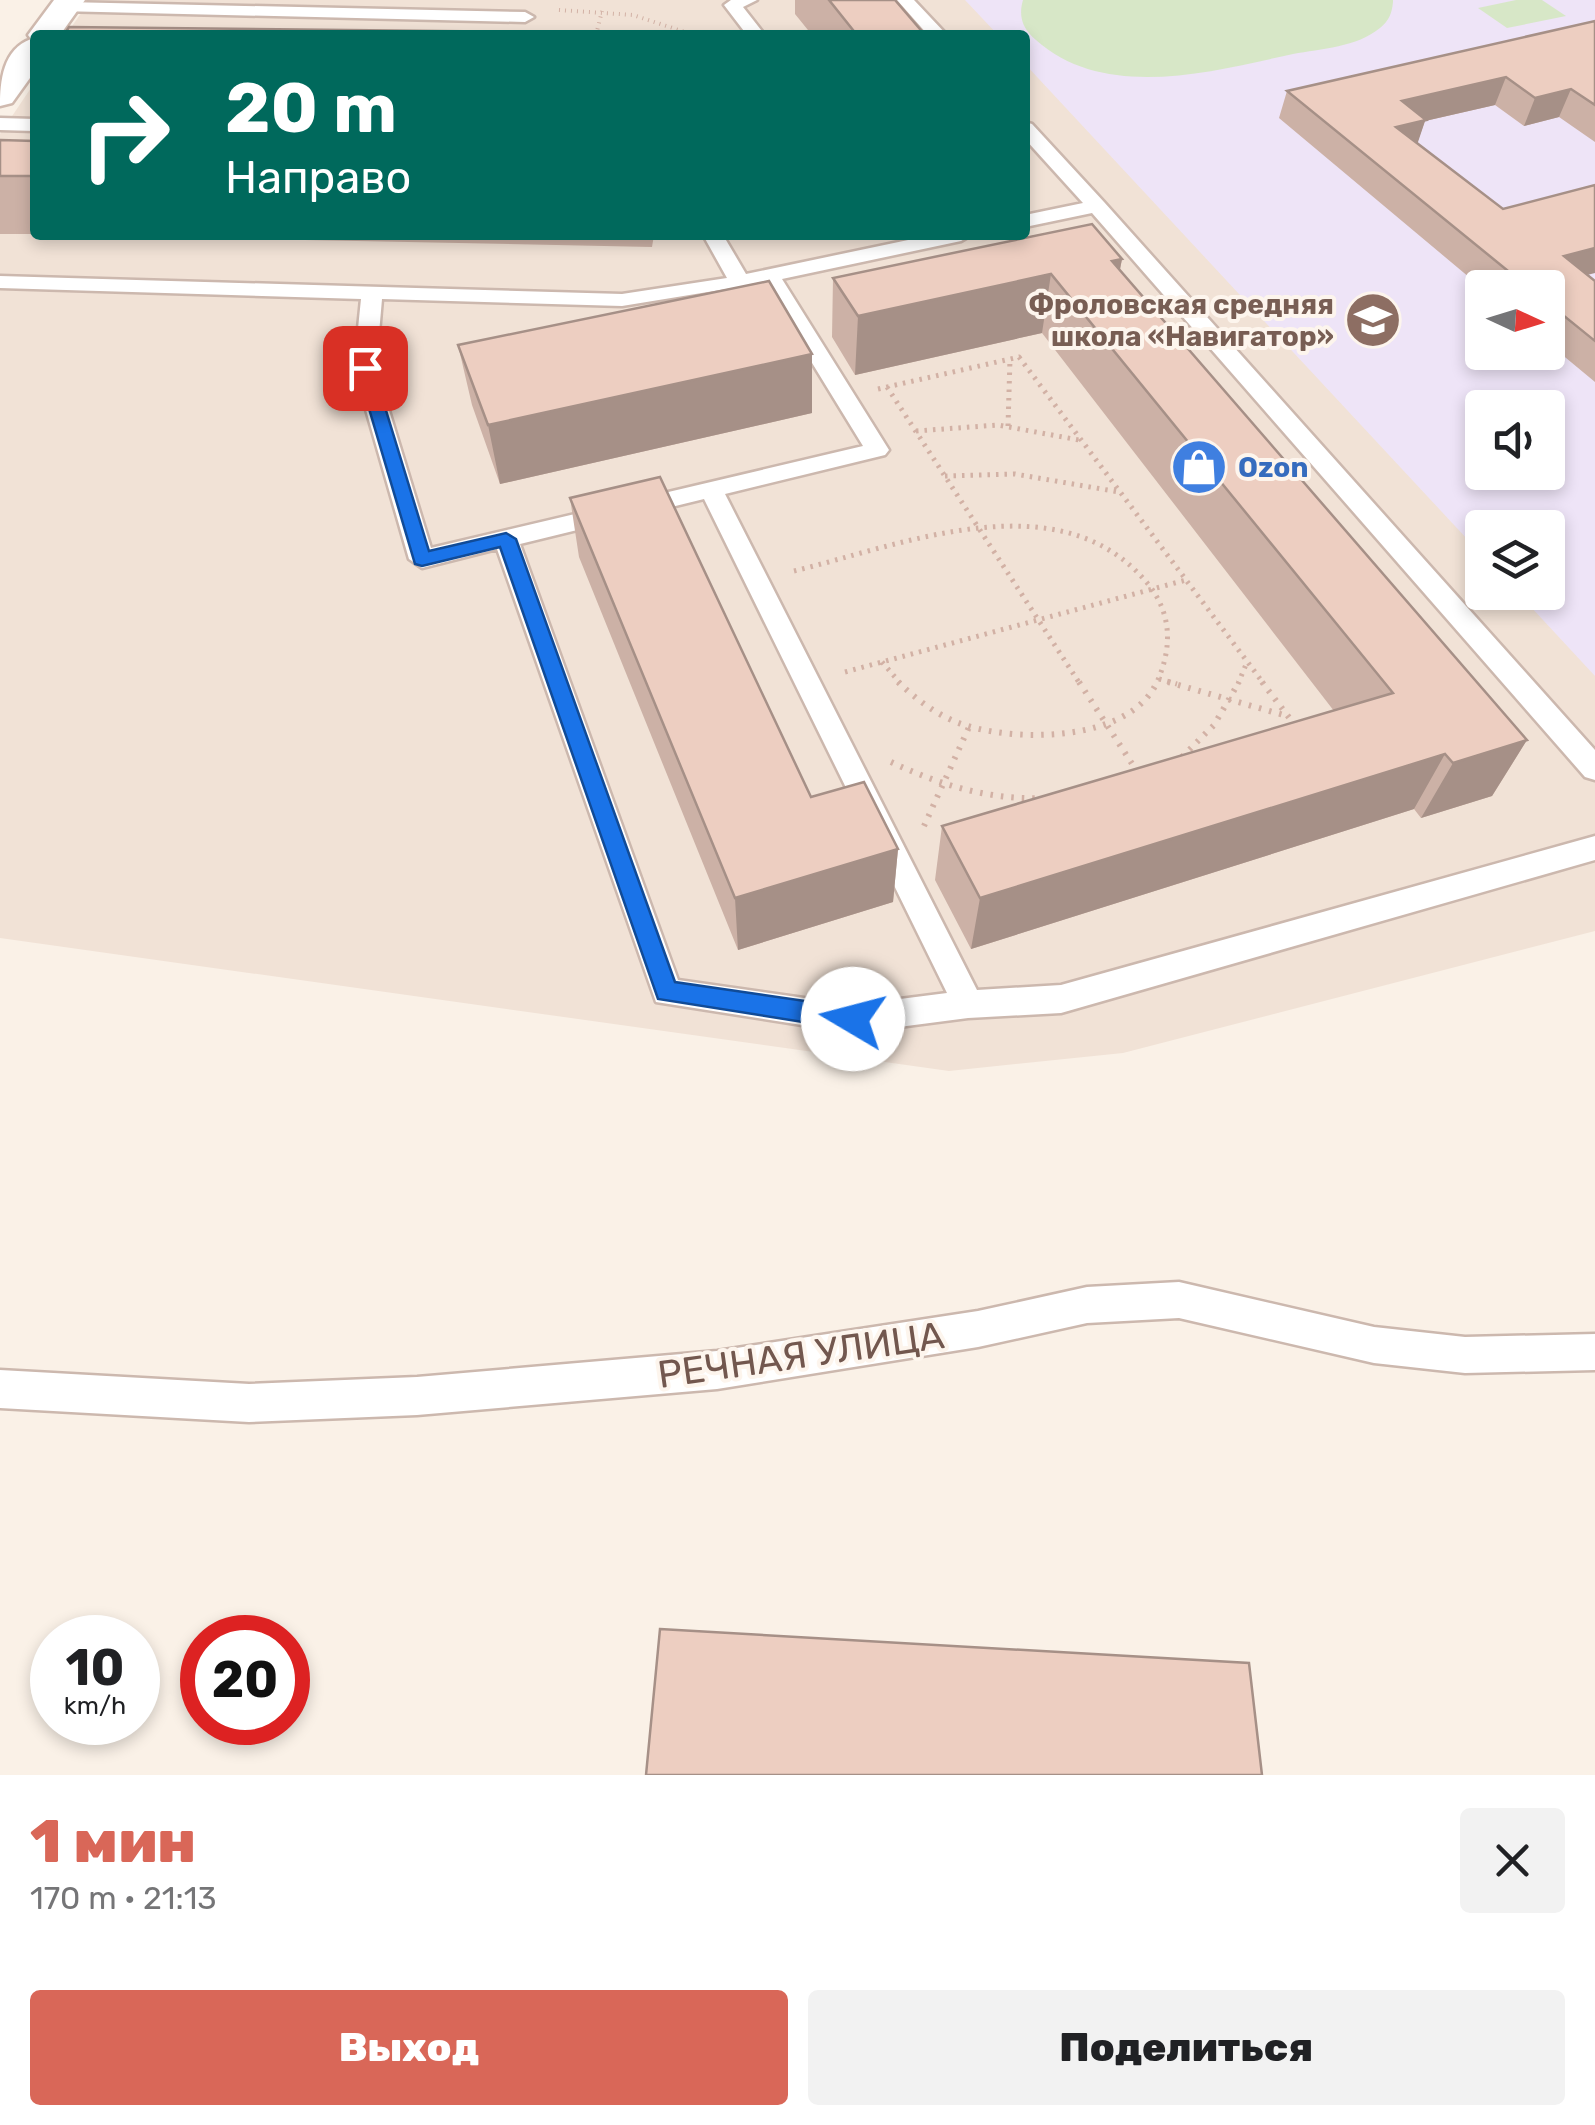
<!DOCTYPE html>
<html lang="ru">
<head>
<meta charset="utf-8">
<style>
	body { margin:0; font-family:Rubik,sans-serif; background:#f2f2f2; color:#202124; height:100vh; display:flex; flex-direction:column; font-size:38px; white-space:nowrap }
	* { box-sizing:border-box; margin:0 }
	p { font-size:32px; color:#757577 }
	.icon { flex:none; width:55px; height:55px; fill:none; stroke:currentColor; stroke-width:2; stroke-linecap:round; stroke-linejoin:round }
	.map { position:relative; height:1775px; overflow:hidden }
	.sheet { display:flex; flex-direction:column; background:#fff; flex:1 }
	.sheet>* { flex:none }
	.hud { position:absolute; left:30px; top:30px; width:1000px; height:210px; border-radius:10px; box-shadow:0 5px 15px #0003; background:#00695c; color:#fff; overflow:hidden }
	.needle { width:65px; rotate:94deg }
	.buttons { position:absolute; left:1465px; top:270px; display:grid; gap:20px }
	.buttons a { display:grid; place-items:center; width:100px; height:100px; border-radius:10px; background:#fff; box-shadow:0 5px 15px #0003; font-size:50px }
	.speed { position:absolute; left:30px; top:1615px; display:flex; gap:20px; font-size:50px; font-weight:700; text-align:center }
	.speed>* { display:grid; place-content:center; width:130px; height:130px; border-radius:50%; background:#fff; box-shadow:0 5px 15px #0003; line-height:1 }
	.speed small { font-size:25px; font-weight:400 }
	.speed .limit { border:15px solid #d22; background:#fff; color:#111 }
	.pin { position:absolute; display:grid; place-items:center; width:85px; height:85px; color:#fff; margin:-42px; border-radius:20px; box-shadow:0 5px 15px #0006 }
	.me { position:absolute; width:110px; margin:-55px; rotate:278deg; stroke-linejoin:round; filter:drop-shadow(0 0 8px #0008) }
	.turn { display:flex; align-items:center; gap:35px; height:210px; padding:0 30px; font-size:45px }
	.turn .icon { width:130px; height:130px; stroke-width:2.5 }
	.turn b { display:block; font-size:70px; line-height:85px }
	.round { display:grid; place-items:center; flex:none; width:105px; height:105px; border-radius:10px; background:#f2f2f2 }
	.head { display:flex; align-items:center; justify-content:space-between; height:170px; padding:0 30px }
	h1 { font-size:60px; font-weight:800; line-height:75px; color:#d96758 }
	.button { display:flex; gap:20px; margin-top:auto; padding:20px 30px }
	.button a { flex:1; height:115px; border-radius:10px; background:#d96758; color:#fff; font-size:40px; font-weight:800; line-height:115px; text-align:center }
	.button a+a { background:#f2f2f2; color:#202124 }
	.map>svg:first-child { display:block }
	.residential { fill:#f1e2d6; fill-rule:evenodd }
	.education { fill:#eee4f7; fill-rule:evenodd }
	.green { fill:#d7e7c7 }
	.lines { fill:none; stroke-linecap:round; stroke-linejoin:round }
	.lane-casing { stroke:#ccb8ae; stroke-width:5 }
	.secondary-casing { stroke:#d0baaf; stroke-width:5 }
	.path-far2 { stroke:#d2b1a5; stroke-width:4; stroke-dasharray:1 5; stroke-linecap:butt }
	.path-far1 { stroke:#d2b1a5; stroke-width:5; stroke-dasharray:2.5 6; stroke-linecap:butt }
	.path { stroke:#d2b1a5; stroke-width:6; stroke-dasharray:2.5 8; stroke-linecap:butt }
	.lane { fill:#fff; fill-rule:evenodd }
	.secondary { fill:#fff; fill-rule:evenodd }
	.wall { fill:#ccb1a6 }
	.shaded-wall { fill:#a69087 }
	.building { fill:#edcec1; stroke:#a69087; stroke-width:2.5 }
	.route { fill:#1a73e8; stroke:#114b97; stroke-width:2.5 }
	.labels { text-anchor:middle; stroke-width:8; stroke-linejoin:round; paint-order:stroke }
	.far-education-label { font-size:28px; font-weight:bold; fill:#785e54; stroke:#fdf5ed; text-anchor:end }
	.far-shop-label { font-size:28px; font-weight:bold; fill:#366cbe; stroke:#fdf5ed; text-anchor:start }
	.near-street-label { font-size:38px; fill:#72574e; stroke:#fdf5ed }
</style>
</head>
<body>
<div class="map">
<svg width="1595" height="1775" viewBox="0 0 1595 1775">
	<rect width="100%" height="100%" fill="#faf1e7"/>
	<path class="residential" d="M90 0H1595V931L1123 1053 949 1071 0 938V134L35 82V235H1025V35H66ZM1482 288H1548V352H1482ZM1482 408H1548V472H1482ZM1482 528H1548V592H1482Z"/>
	<path class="education" d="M965 0H1595V676L1518 593 1548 592V528H1482V555L1025 64V35H998ZM1482 288H1548V352H1482ZM1482 408H1548V472H1482Z"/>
	<path class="green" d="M1023 0H1393V2C1392 13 1389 21 1380 28 1357 47 1321 49 1293 54 1214 71 1105 102 1036 40 1023 29 1018 17 1023 0Z
		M1516 0H1542L1566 16 1507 28 1478 8Z"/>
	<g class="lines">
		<g class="lane-casing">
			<path id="lane" d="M757 0 743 7 765 35H747L724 5 731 0Z
				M897 0H914L947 35H928Z
				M65 2 525 12 534 17 525 22 59 11 57 7Z
				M0 118 35 119V131L0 130Z
				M1025 122 1032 124 1104 202 1595 750V780L1585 777 1092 213 1025 227V215L1083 203 1025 139Z
				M703 235H723L746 274 932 235H971L961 241 782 279 889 450 885 455 725 494 977 990 1061 985 1595 836V860L1061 1013 968 1018 853 1033 656 1002 497 549 422 568 409 559 354 368 361 299 0 288V276L622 294 727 278ZM763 283 863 446 431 548 376 368 382 299 622 306ZM704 499 947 993 853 1005 678 980 520 544Z
				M1179 1282 1374 1327 1465 1337 1595 1334V1370L1465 1373 1374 1363 1179 1318 1087 1323 978 1347 717 1389 417 1415 249 1422 0 1408V1370L249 1384 417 1377 717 1351 978 1311 1087 1287Z"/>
		</g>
		<g class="secondary-casing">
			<path id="secondary" d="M54 0H85L60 35H35V71L12 103 0 106C0 81 3 49 31 39L28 35Z"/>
		</g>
		<path class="path-far2" d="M559 10 633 15 694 35
			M596 35 602 11"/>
		<path class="path-far1" d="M887 387 1080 684
			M878 389 1019 357 1264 684
			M1008 426 1010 359
			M916 431 998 425 1079 440
			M945 476 1015 474 1119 492
			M794 571C902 545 1061 478 1148 584 1173 615 1172 650 1156 684
			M882 662 901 684
			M845 672 1186 580
			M1159 679 1177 684
			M1238 684 1247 662"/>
		<path class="path" d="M898 682C915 698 934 713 956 722 1009 743 1129 744 1157 682
			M1079 682 1140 776
			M1168 682 1287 716
			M1262 682 1297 728
			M1182 757 1214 725 1239 682
			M891 762C940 785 989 800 1043 798
			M924 826 969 727"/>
		<use href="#lane" class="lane"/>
		<use href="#secondary" class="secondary"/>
	</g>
	<path class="wall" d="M795 0H895L925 35H812L795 14Z
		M1595 21V142L1559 117 1524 126 1495 105 1425 121 1417 143 1595 281V382L1548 343V288H1482L1279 118 1287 91Z
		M0 140 35 141V234H0Z
		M62 235H654L652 247Z
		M1122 259 1120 270 1527 740 1492 796 1421 818 1414 809 971 949 935 880 942 826 1334 711 1042 333 855 375 832 337 833 278Z
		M458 345 812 354V413L500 484 472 405Z
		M570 498 811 797 898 849 893 902 738 950 579 557Z"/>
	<path class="shaded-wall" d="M1506 77 1495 105 1425 121 1416 148 1387 155 1402 101Z
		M1571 89 1559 117 1524 126 1535 98Z
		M1595 248V273L1551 284 1564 256Z
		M1122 259 1110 318 1112 261Z
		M1051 274 1042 333 855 375 858 316Z
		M812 354V413L500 484 488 425Z
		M1527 740 1492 796 1421 818 1453 763Z
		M1445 754 1414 809 971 949 980 898Z
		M898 849 893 902 738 950 735 898Z"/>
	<path class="building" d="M829 0H895L925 35H857Z
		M1595 21V105L1571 89 1535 98 1506 77 1402 101 1426 120 1396 127 1503 209 1595 185V248L1564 256 1595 281V341L1548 303V288H1529L1287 91Z
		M69 27 544 32 543 35H64Z
		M0 140 35 141V176H0Z
		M1092 224 1122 259 1112 261 1527 740 1453 763 1445 754 980 898 942 826 1393 693 1051 274 858 316 833 278Z
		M769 281 812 354 488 425 458 345Z
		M660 477 811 797 864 782 898 849 735 898 570 498Z
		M660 1629 1249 1663 1262 1775H646Z"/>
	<path class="route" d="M365 363 373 368 429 551 506 533 516 539 675 982 853 1008 862 1012 865 1019 862 1026 853 1030 658 999 500 547 422 566 415 564 357 368Z"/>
	<defs>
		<g id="school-disc" transform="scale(2.875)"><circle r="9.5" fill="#8d6e63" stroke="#fdf5ed"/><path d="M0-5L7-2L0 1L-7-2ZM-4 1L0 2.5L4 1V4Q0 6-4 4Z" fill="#fff"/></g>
		<g id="shop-disc" transform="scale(2.875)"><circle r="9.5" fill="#3f7fe0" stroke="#fdf5ed"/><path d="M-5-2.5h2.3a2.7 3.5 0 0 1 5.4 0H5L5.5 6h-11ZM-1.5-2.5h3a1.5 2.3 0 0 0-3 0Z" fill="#fff"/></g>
	</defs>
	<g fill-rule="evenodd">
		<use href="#school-disc" x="1373" y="320"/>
		<use href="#shop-disc" x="1199" y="467"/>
	</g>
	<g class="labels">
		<g class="far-education-label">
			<text x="1334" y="314">Фроловская средняя<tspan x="1334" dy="32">школа «Навигатор»</tspan></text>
		</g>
		<g class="far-shop-label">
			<text x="1238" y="477">Ozon</text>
		</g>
		<g class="near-street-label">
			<text transform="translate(801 1355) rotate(-8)" y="13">РЕЧНАЯ УЛИЦА</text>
		</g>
	</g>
</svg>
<div class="buttons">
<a><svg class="needle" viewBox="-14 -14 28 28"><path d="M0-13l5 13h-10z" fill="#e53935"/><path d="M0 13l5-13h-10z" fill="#757577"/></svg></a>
<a><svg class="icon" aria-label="sound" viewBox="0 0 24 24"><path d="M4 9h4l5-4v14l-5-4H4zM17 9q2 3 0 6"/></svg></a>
<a><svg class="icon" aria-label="layers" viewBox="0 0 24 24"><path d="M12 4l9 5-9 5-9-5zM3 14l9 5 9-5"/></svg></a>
</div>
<div class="speed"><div>10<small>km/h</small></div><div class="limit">20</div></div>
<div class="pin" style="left:365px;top:368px;background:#d93025"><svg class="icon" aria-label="arrive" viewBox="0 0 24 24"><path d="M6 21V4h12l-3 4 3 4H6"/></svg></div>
<svg class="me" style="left:853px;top:1019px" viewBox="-20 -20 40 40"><circle r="19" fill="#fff"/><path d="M0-13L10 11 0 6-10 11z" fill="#1a73e8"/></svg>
<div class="hud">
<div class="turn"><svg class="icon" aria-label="right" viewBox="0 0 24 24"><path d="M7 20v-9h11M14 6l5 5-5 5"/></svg><div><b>20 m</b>Направо</div></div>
</div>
</div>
<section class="sheet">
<div class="head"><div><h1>1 мин</h1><p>170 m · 21:13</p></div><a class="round"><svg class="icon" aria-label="close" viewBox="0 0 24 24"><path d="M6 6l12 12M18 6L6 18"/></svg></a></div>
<div class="button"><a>Выход</a><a>Поделиться</a></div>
</section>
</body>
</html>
